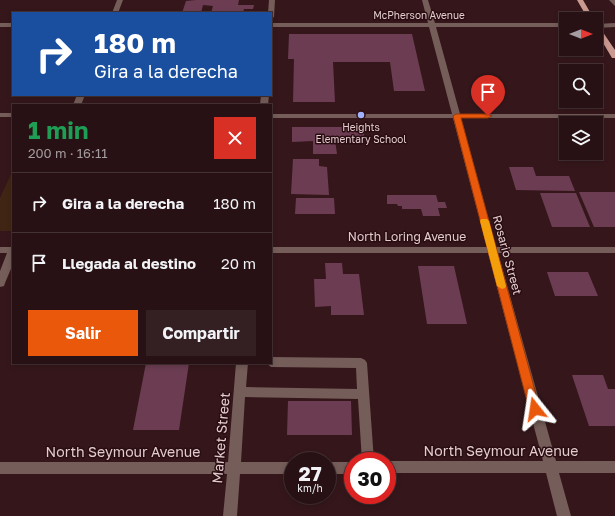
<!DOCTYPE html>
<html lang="es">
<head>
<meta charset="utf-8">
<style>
	body { margin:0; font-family:"Golos Text",sans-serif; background:#341f22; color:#f1f3f6; height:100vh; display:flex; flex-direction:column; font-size:15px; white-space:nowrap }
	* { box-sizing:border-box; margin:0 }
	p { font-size:13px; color:#a59da0 }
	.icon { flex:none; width:22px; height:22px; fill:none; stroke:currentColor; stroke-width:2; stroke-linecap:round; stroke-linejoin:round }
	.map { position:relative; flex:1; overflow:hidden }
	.panel { position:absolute; left:12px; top:104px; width:260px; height:260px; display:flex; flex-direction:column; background:#281114; border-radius:0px; box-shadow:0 2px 6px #0003,0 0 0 1px #443134 }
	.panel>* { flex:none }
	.guide { position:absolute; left:12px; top:12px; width:260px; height:84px; border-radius:0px; box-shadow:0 2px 6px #0003,0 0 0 1px #443134; background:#1a4fa0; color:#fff; overflow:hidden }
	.needle { width:26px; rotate:90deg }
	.fabs { position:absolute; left:559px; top:12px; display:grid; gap:8px }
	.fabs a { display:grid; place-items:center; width:44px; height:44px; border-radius:0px; background:#281114; box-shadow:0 2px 6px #0003,0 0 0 1px #443134; font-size:20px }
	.speed { position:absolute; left:284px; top:452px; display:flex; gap:8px; font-size:20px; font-weight:700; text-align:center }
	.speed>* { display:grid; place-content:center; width:52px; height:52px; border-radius:50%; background:#281114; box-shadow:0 2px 6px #0003,0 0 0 1px #443134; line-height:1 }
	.speed small { font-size:10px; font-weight:400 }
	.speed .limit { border:6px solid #d22; background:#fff; color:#111 }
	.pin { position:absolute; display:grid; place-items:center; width:34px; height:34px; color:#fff; margin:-41px -17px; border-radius:50% 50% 50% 0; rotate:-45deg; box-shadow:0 0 4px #0007 }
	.pin .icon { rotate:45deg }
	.me { position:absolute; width:44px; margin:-22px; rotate:345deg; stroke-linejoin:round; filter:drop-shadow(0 0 3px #0008) }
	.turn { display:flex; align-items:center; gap:14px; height:84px; padding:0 16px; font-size:18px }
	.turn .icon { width:52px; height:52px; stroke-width:2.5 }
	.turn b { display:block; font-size:28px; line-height:34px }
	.round { display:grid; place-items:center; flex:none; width:42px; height:42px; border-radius:0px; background:#341f22 }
	.summary { display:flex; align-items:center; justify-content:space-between; height:68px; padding:0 16px }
	h1 { font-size:24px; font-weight:700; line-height:30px; color:#1e9e55 }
	.cta { display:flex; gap:8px; margin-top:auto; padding:8px 16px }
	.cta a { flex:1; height:46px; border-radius:0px; background:#ea580c; color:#fff; font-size:16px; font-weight:700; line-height:46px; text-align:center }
	.cta a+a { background:#341f22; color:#f1f3f6 }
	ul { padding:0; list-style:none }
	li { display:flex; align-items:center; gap:12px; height:60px; padding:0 16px; border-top:1px solid #443134 }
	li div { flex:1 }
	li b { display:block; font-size:15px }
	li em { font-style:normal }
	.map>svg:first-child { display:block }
	.green { fill:#412514 }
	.building { fill:#6c3d52 }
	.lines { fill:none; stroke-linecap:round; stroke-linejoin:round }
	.minor { fill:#755d59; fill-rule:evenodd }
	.major { fill:#ca9990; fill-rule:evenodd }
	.route { fill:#ea580c; stroke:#983908 }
	.slow { fill:#f59e0b }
	.poi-dot { fill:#a2b2fd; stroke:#2a0d12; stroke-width:1.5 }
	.labels { text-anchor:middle; stroke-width:3; stroke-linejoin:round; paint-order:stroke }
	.far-street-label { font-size:10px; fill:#e2ccce; stroke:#2a0d12 }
	.far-poi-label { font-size:10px; fill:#e2ccce; stroke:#2a0d12 }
	.street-label { font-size:12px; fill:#e2ccce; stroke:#2a0d12 }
	.near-street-label { font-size:14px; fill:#e2ccce; stroke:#2a0d12 }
</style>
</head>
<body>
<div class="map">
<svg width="615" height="516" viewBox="0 0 615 516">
	<rect width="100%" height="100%" fill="#35171b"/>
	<path class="green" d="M13 170V231H0V198Z"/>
	<path class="building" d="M196 0H239L238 5H254L253 9H244L243 13H211L213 6 203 5 201 13H182L186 1Z
		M289 34H412L425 91H394L390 62H333L335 102H293L294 59H288Z
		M292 127H363L365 140H335L337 154H313V141L292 142Z
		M293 159H319V166L327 167 329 195 291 194Z
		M509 167H533L536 176H569L575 191 516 190Z
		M579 192H615V227H594Z
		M540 193H576L590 227H552Z
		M387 195H436L438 202H445L447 208H438L440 216H423L421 209H402V206H398L397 204H387Z
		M296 198H334L335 214H295Z
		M325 263H342L343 274H359L364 315H331V306L315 307 314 279H326Z
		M418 266H454L467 324H427Z
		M547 272H588L598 296H555Z
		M146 363H189L179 430H133Z
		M572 375H603L608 389H615V426H589Z
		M288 401H351L352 435H287Z"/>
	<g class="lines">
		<path class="minor" d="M117 0H123L118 13H112Z
			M269 0H275L274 17 271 19V13H268Z
			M422 0H428L435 23H566V27H436L460 114H615V118H461L496 247H615V253H498L556 461H615V473H559L571 516H557L546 473H387V461H543L488 253H271V247H487L453 118H271V114H452L429 27H271V23H428Z
			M609 0H615V6Z
			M0 23H13V27H0Z
			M615 23V27L596 28V24Z
			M77 95H85L81 105H73Z
			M261 95H269L268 105H260Z
			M0 113H13V117H0Z
			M0 247H13V264L5 283 4 286 0 287V271L7 253H0Z
			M271 357 361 358 365 360 367 363 374 461H362L358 399 245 397 241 462H293V474H240L237 516H223L227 474H0V462H228L236 363H248L246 387 357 389 356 368 271 367 266 363H271Z
			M327 462H353V474H327Z"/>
		<path class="major" d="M577 0H583L594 19H588Z
			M596 24 598 25 615 50V58H612L596 31Z"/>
	</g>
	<path class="route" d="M456 114H488L492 116 488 118H461L540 409 539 412 535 413 531 412 529 409 453 116Z"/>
	<path class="slow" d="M481 219H487L489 221 506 286 505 288 502 289 497 286 480 221Z"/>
	<circle class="poi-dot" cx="361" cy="115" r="4"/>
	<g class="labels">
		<g class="far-street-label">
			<text x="419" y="19">McPherson Avenue</text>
		</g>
		<g class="far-poi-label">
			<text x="361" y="131">Heights<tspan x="361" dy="12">Elementary School</tspan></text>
		</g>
		<g class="street-label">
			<text x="407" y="241">North Loring Avenue</text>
			<text transform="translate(507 255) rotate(75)" y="4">Rosario Street</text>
		</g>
		<g class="near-street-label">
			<text transform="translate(221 438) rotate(-85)" y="5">Market Street</text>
			<text x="501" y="456">North Seymour Avenue</text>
			<text x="123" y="457">North Seymour Avenue</text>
		</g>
	</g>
</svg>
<div class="fabs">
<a><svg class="needle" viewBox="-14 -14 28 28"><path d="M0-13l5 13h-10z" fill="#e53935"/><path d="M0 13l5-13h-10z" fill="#a59da0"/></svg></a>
<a><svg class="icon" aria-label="search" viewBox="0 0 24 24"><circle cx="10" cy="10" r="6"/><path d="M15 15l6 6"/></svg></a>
<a><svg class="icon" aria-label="layers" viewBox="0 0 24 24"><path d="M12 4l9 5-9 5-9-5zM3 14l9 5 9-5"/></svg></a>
</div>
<div class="speed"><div>27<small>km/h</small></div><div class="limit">30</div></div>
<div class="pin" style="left:488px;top:116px;background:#d93025"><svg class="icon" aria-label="arrive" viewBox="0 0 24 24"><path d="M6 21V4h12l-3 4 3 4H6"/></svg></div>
<svg class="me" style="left:535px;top:409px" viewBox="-20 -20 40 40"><path d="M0-17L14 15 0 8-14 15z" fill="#ea580c" stroke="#fff" stroke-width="4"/></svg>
<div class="guide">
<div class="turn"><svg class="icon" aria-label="right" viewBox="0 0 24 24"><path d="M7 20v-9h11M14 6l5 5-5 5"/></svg><div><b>180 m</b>Gira a la derecha</div></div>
</div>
<section class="panel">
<div class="summary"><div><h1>1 min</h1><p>200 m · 16:11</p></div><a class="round" style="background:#d93025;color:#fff"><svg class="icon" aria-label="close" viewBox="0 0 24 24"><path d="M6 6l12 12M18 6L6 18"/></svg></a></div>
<ul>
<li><svg class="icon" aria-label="right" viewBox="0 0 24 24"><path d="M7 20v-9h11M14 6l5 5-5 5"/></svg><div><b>Gira a la derecha</b></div><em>180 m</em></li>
<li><svg class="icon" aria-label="arrive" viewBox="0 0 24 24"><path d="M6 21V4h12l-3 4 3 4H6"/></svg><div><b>Llegada al destino</b></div><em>20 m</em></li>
</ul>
<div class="cta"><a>Salir</a><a>Compartir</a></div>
</section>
</div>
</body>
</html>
